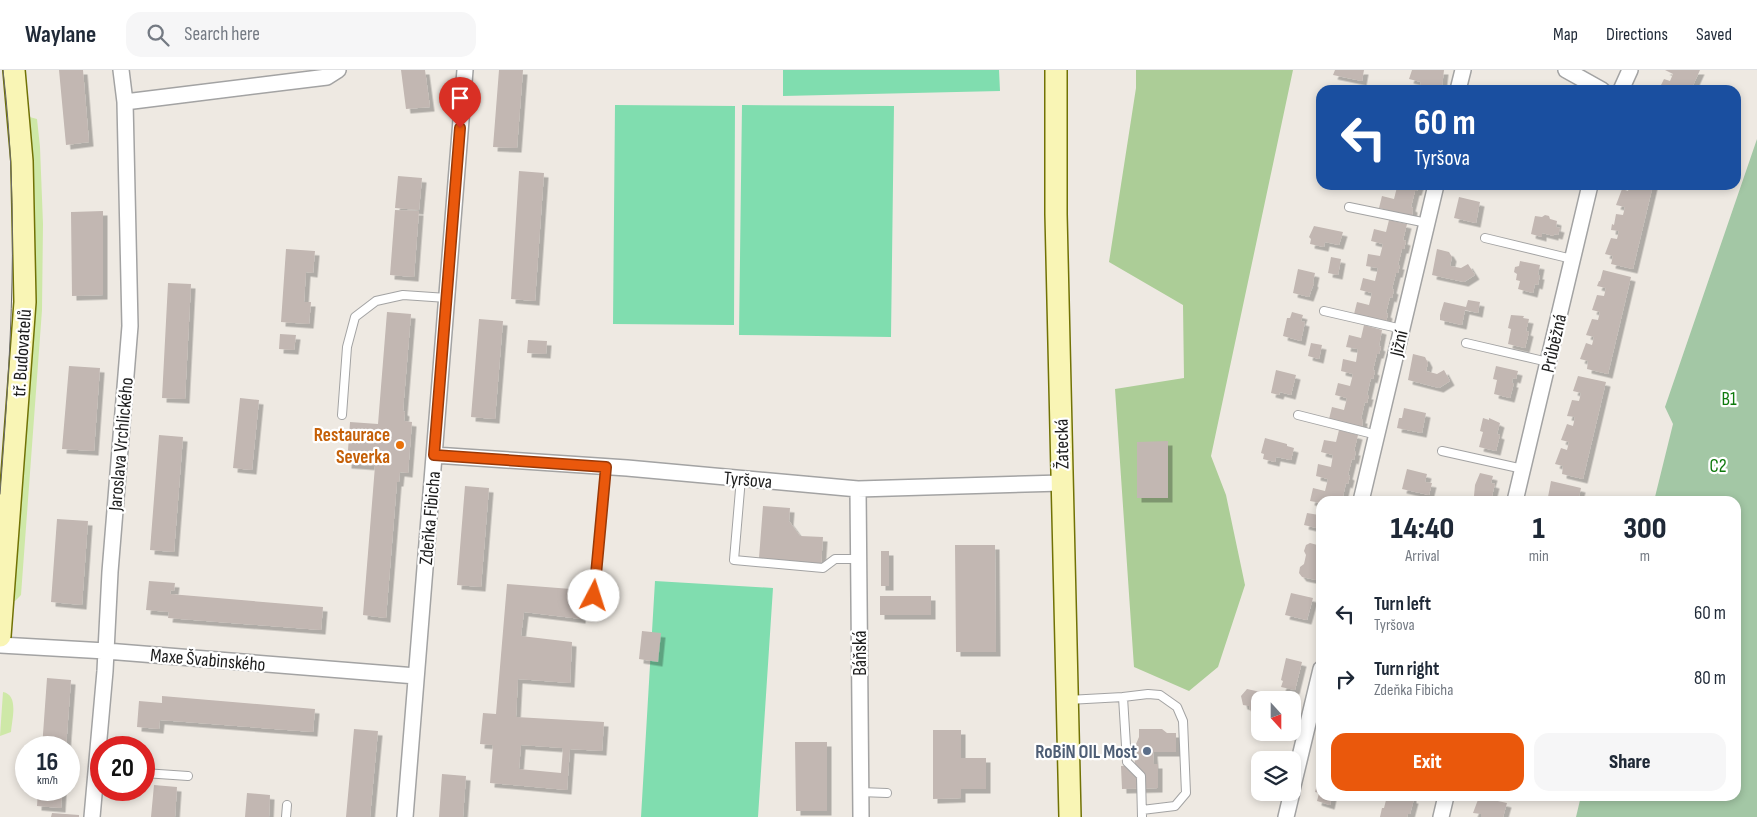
<!DOCTYPE html>
<html lang="en">
<head>
<meta charset="utf-8">
<style>
	body { margin:0; font-family:"Sofia Sans Condensed",sans-serif; background:#f6f6f7; color:#1f2937; height:100vh; display:flex; flex-direction:column; font-size:19px; white-space:nowrap }
	* { box-sizing:border-box; margin:0 }
	p { font-size:16px; color:#747a83 }
	.icon { flex:none; width:28px; height:28px; fill:none; stroke:currentColor; stroke-width:2; stroke-linecap:round; stroke-linejoin:round }
	.map { position:relative; flex:1; overflow:hidden }
	.side { position:absolute; left:1316px; top:426px; width:425px; height:305px; display:flex; flex-direction:column; background:#fff; border-radius:15px; box-shadow:0 2px 8px #0003 }
	.side>* { flex:none }
	.banner { position:absolute; left:1316px; top:15px; width:425px; height:105px; border-radius:15px; box-shadow:0 2px 8px #0003; background:#1a4fa0; color:#fff; overflow:hidden }
	.needle { width:32px; rotate:159deg }
	.tools { position:absolute; left:1251px; top:621px; display:grid; gap:10px }
	.tools a { display:grid; place-items:center; width:50px; height:50px; border-radius:10px; background:#fff; box-shadow:0 2px 8px #0003; font-size:25px }
	.speed { position:absolute; left:15px; top:666px; display:flex; gap:10px; font-size:25px; font-weight:700; text-align:center }
	.speed>* { display:grid; place-content:center; width:65px; height:65px; border-radius:50%; background:#fff; box-shadow:0 2px 8px #0003; line-height:1 }
	.speed small { font-size:12px; font-weight:400 }
	.speed .limit { border:8px solid #d22; background:#fff; color:#111 }
	.pin { position:absolute; display:grid; place-items:center; width:42px; height:42px; color:#fff; margin:-51px -21px; border-radius:50% 50% 50% 0; rotate:-45deg; box-shadow:0 0 5px #0007 }
	.pin .icon { rotate:45deg }
	.me { position:absolute; width:55px; margin:-28px; rotate:5deg; stroke-linejoin:round; filter:drop-shadow(0 0 4px #0008) }
	.turn { display:flex; align-items:center; gap:18px; height:105px; padding:0 15px; font-size:22px }
	.turn .icon { width:65px; height:65px; stroke-width:2.5 }
	.turn b { display:block; font-size:35px; line-height:42px }
	.eta { display:flex; justify-content:space-evenly; align-items:center; height:85px; text-align:center }
	.eta b { font-size:30px; font-weight:800; line-height:35px }
	.button { display:flex; gap:10px; margin-top:auto; padding:10px 15px }
	.button a { flex:1; height:58px; border-radius:15px; background:#ea580c; color:#fff; font-size:20px; font-weight:800; line-height:58px; text-align:center }
	.button a+a { background:#f6f6f7; color:#1f2937 }
	ul { padding:0; list-style:none }
	li { display:flex; align-items:center; gap:15px; height:65px; padding:0 15px }
	li div { flex:1 }
	li b { display:block; font-size:19px }
	li em { font-style:normal }
	header { display:flex; align-items:center; gap:30px; box-sizing:border-box; height:70px; padding:0 25px; background:#fff; border-bottom:1px solid #e0e1e3 }
	header strong { font-size:24px }
	nav { display:flex; gap:28px; margin-inline-start:auto; font-size:18px }
	.search { width:350px; height:45px; background:#f6f6f7; display:flex; align-items:center; gap:12px; box-sizing:border-box; padding:0 18px; border-radius:15px; color:#747a83; font-size:19px }
	.map>svg:first-child { display:block }
	.grass { fill:#cee8a7 }
	.forest { fill:#accd97 }
	.cemetery { fill:#a3c7a5 }
	.pitch { fill:#80ddaf }
	.building { fill:#c2b7b2; fill-rule:evenodd; filter:url(#shadow) }
	.lines { fill:none; stroke-linecap:round; stroke-linejoin:round }
	.lane-casing { stroke:#a3a3a3; stroke-width:10 }
	.street-casing { stroke:#a3a3a3; stroke-width:18 }
	.secondary-casing { stroke:#717205; stroke-width:24 }
	.lane { stroke:#fff; stroke-width:8 }
	.street { stroke:#fff; stroke-width:15 }
	.secondary { stroke:#f9f5b5; stroke-width:21 }
	.tram { stroke:#6a6a6a; stroke-width:1 }
	.route-casing { stroke:#983908; stroke-width:12 }
	.route { stroke:#ea580c; stroke-width:9 }
	.food-dot { fill:#e8710a; stroke:#fff; stroke-width:2 }
	.service-dot { fill:#5c6f8a; stroke:#fff; stroke-width:2 }
	.labels { text-anchor:middle; stroke-width:4.5; stroke-linejoin:round; paint-order:stroke }
	.street-label { font-size:19px; fill:#1c1c1c; stroke:#fff }
	.park-label { font-size:19px; fill:#0e790c; stroke:#fff }
	.food-label { font-size:19px; font-weight:bold; fill:#c56008; stroke:#fff; text-anchor:end }
	.service-label { font-size:19px; font-weight:bold; fill:#4e5e75; stroke:#fff; text-anchor:end }
</style>
</head>
<body>
<header>
<strong>Waylane</strong>
<div class="search"><svg class="icon" aria-label="search" viewBox="0 0 24 24"><circle cx="10" cy="10" r="6"/><path d="M15 15l6 6"/></svg>Search here</div>
<nav><a>Map</a><a>Directions</a><a>Saved</a></nav>
</header>
<div class="map">
<svg width="1757" height="747" viewBox="0 0 1757 747">
	<defs>
		<filter id="shadow"><feDropShadow dx="4.5" dy="4.5" stdDeviation="0" flood-color="#0004"/></filter>
	</defs>
	<rect width="100%" height="100%" fill="#eee9e2"/>
	<path class="grass" d="M26 46 37 49 40 77 43 154 42 240 21 525 15 531H10Z
		M3 622C19 625 12 649 11 662L0 666Z"/>
	<path class="forest" d="M1136 0H1293L1211 386 1226 425 1245 515 1218 597 1189 621 1134 597 1115 319 1184 308 1183 235 1109 192 1136 18Z"/>
	<path class="cemetery" d="M1757 69V747H1576L1581 726H1736V431H1654L1673 354 1665 337Z"/>
	<path class="pitch" d="M783 0H999L1000 21 783 26Z
		M615 35 735 36 734 255 613 254Z
		M742 35 894 36 891 267 739 265Z
		M655 511 773 518 758 747H641Z"/>
	<path class="building" d="M59 0H83L89 72 66 75Z
		M401 0H425L430 37 406 39Z
		M499 0H523L517 78 493 77Z
		M1335 0H1364L1362 11 1333 5Z
		M1412 0H1444L1442 17 1440 16 1439 20H1419L1421 12 1409 9Z
		M1665 0H1700L1691 20H1657L1658 18 1659 19 1664 9 1670 11 1673 4Z
		M519 101 544 103 535 231 511 229Z
		M398 106 422 108 419 140 395 138Z
		M1393 115H1419L1417 121H1415L1411 137 1413 138 1412 146 1379 138 1382 126 1394 129 1397 117Z
		M1630 115H1653L1633 199 1611 194 1613 186 1605 184 1611 168 1617 169 1619 161 1611 160 1612 154 1614 155 1616 144 1623 145 1625 137 1616 135 1622 119 1628 121Z
		M1459 127 1480 132 1476 153 1454 148Z
		M395 140 419 141 414 207 390 205Z
		M103 141V225L72 226 71 142Z
		M1545 145 1549 146 1550 149 1557 151 1556 157 1560 158 1558 165 1554 164V166L1542 163V167L1531 164 1535 146 1542 147Z
		M1389 150 1407 154 1403 170 1406 171 1404 179H1402L1398 195H1400L1398 203H1396L1392 219 1394 220 1392 228 1390 227 1386 243 1388 244 1386 252 1354 244 1357 232 1369 235 1372 223 1360 220 1363 208 1375 211 1378 198 1366 196 1368 184 1380 186 1383 174 1371 171 1374 159 1386 162Z
		M1314 156 1343 162 1339 175 1325 172 1324 177 1310 174 1311 169 1309 167Z
		M286 179 315 181 313 203 306 202 304 232H311L309 254 281 252Z
		M1437 179 1449 182 1452 187 1450 196 1461 198 1468 194 1475 205 1464 212 1432 205Z
		M1331 187 1341 189 1338 205 1328 203Z
		M1520 191 1540 195 1538 205H1540L1538 215 1535 214 1533 223 1518 219 1520 211 1516 210 1517 204 1514 202 1515 197 1519 196Z
		M1298 199 1315 203 1313 212 1314 213 1309 227 1293 223Z
		M1603 200 1631 207 1608 304 1587 299 1588 291 1580 289 1586 273 1592 275 1594 267 1586 265 1592 249 1598 250 1600 242 1592 240 1597 225 1604 226 1606 218 1597 216 1599 211H1600Z
		M168 213 191 214 185 329 162 328Z
		M1468 230 1480 232 1478 243 1465 240 1462 255 1440 250V245L1444 232 1466 237Z
		M387 242 411 244 403 341 405 342 404 351 412 352 408 403 400 402 399 412H397L386 548 363 545 375 396 347 394 350 352 378 354Z
		M1292 242 1303 245 1301 251 1305 252 1301 271 1283 266 1287 248H1290Z
		M1511 245 1524 246 1523 248 1529 249 1526 261 1529 262 1525 278 1508 274 1511 259 1508 258Z
		M479 249 503 251 495 349 471 347Z
		M1364 255 1382 260 1379 276 1381 277 1379 284H1377L1373 300 1375 301 1373 309 1371 308 1367 325H1369L1367 333 1365 332 1361 349H1363L1362 357 1329 349 1332 337 1344 340 1347 328 1335 325 1338 313 1350 316 1353 304 1341 301 1343 289 1356 292 1358 279 1346 277 1349 265 1361 268Z
		M280 264 296 265 294 280 279 279Z
		M528 270 547 271 546 284 527 283Z
		M1311 273 1322 275 1319 289 1308 286Z
		M1413 284 1425 287 1428 293 1426 301 1437 304 1444 300 1450 311 1439 318 1408 310Z
		M69 296 100 298 94 381 62 379Z
		M1496 296 1518 301 1516 309 1513 308 1512 313H1514L1510 328 1494 324 1497 310 1493 309Z
		M1276 300 1296 305 1291 325 1280 322 1279 325 1271 323Z
		M1578 306 1606 312 1583 409 1562 404 1563 396 1555 394 1561 378 1567 380 1569 372 1561 370 1567 354 1573 356 1575 347 1567 346 1572 330 1579 331 1581 323 1573 321Z
		M240 328 259 330 252 400 233 398Z
		M1404 338 1426 343 1422 363 1397 358 1399 348H1402Z
		M1483 348 1489 350V348L1500 353 1497 364 1500 365 1496 381 1479 377 1483 362 1480 361Z
		M1339 360 1358 365 1354 381H1356L1354 390 1352 389 1348 405 1350 406 1348 414 1346 413 1342 431H1321V433L1310 431 1313 418 1325 421 1328 409 1316 406 1318 394 1331 397 1333 385 1321 382 1324 370 1336 372Z
		M159 365 183 367 174 482 150 480Z
		M1265 368 1287 374V376L1294 378 1291 390 1276 387 1275 392 1263 389 1264 384 1261 383Z
		M1168 371V428H1137V372Z
		M1407 399 1427 404 1425 412 1432 413 1429 425 1402 419Z
		M1480 403 1493 406 1491 413 1495 414 1491 430 1474 426 1475 415Z
		M1551 411 1581 418 1578 431H1555L1556 429 1548 427Z
		M465 416 489 418 481 517 457 515Z
		M763 436 790 438 789 451 800 466 823 467 821 495 759 488Z
		M1321 440V459L1304 455 1307 443 1319 445Z
		M57 449 88 451 82 535 51 532Z
		M1310 473 1321 476V511L1302 507 1299 503 1300 497 1304 494 1306 485 1304 481 1306 475Z
		M955 475H995L996 582H956Z
		M881 481H889V516H881Z
		M149 511 175 513 174 521 171 520 170 524 323 537 321 560 168 548 169 542 146 540Z
		M507 514 584 520 581 549 524 542 521 566 572 572 570 613 518 609 516 647 604 652 602 681 570 679 567 720 490 713 493 675 480 674 483 643 496 644ZM521 675 563 678 561 703 519 699Z
		M1291 523 1313 528 1307 550 1285 545Z
		M880 526H931V545H880Z
		M642 561 661 563 658 592 639 589Z
		M1286 588 1302 592 1295 620 1281 617 1283 611 1281 610Z
		M47 608 71 610 66 678H42Z
		M1247 619 1265 623 1264 630H1260V646L1252 645 1249 636 1243 635 1241 626Z
		M162 626 315 639 313 662 160 650 159 659 137 657 139 631 162 633Z
		M354 659 378 661 370 747H346Z
		M1139 659H1162L1167 663H1176V682H1153L1154 694H1158V718L1122 719 1121 696 1135 695 1134 679H1137L1136 674 1139 667Z
		M933 660H961V688H986V719H961V728L933 729Z
		M795 672H827V741H796Z
		M1321 699V726H1332L1330 735 1317 731 1319 723 1315 722Z
		M442 704 466 706 463 747H439Z
		M154 715 177 717 175 747H151Z
		M38 720H62L61 738 37 736Z
		M247 723 270 725 269 747H245Z
		M1387 726H1412V729H1414L1410 744H1408L1407 747H1380L1382 738H1384Z
		M1479 727 1507 733 1503 747H1481V744L1473 743Z
		M52 743 79 745V747H51Z"/>
	<g class="lines">
		<g class="lane-casing">
			<path id="lane" d="M1349 137 1427 153
				M1485 168 1572 189
				M1324 241 1402 259
				M1466 273 1548 292
				M342 345 347 277 355 247 376 231 403 225 447 228
				M1298 345 1377 365
				M1442 381 1523 399
				M741 408 734 490 823 498 835 489H858
				M594 526 606 397
				M1123 627 1148 624 1160 625 1177 637 1183 651 1186 723 1175 736 1142 740
				M1068 630 1123 627 1127 692 1141 706 1142 747
				M144 703 188 706
				M860 722 887 723
				M286 747 287 735"/>
		</g>
		<g class="street-casing">
			<path id="street" d="M1566 0 1602 20
				M1458 20 1463 0
				M1621 20 1630 0
				M125 32 327 7 338 0
				M434 385 627 398 858 419 1062 413
				M858 419 861 747
				M1361 431 1436 115
				M1515 431 1590 115
				M0 575 106 581 416 606
				M1292 720 1321 599
				M92 747 105 601 110 502 130 256 125 32 121 0
				M405 747 465 0
				M1286 747 1292 722
				M1441 747 1446 726"/>
		</g>
		<g class="secondary-casing">
			<path id="secondary" d="M1056 0V144L1070 747
				M0 566 25 232 22 91 14 0"/>
		</g>
		<use href="#lane" class="lane"/>
		<use href="#street" class="street"/>
		<use href="#secondary" class="secondary"/>
		<path class="tram" d="M0 424C11 282 20 142 3 0"/>
	</g>
	<g class="lines">
		<g class="route-casing">
			<path id="route" d="M460 58 434 385 606 397 594 526"/>
		</g>
		<use href="#route" class="route"/>
	</g>
	<circle class="food-dot" cx="400" cy="375" r="5"/>
	<circle class="service-dot" cx="1147" cy="681" r="5"/>
	<g class="labels">
		<g class="street-label">
			<text transform="translate(1398 273) rotate(-77)" y="7">Jižní</text>
			<text transform="translate(1553 273) rotate(-77)" y="7">Průběžná</text>
			<text transform="translate(21 283) rotate(-86)" y="7">tř. Budovatelů</text>
			<text transform="translate(120 374) rotate(-85)" y="7">Jaroslava Vrchlického</text>
			<text transform="translate(1061 374) rotate(-91)" y="7">Žatecká</text>
			<text transform="translate(748 409) rotate(5)" y="7">Tyršova</text>
			<text transform="translate(429 448) rotate(-85)" y="7">Zdeňka Fibicha</text>
			<text transform="translate(859 583) rotate(-90)" y="7">Báňská</text>
			<text transform="translate(208 589) rotate(5)" y="7">Maxe Švabinského</text>
		</g>
		<g class="park-label">
			<text x="1729" y="335">B1</text>
			<text x="1718" y="402">C2</text>
		</g>
		<g class="food-label">
			<text x="390" y="371">Restaurace<tspan x="390" dy="22">Severka</tspan></text>
		</g>
		<g class="service-label">
			<text x="1137" y="688">RoBiN OIL Most</text>
		</g>
	</g>
</svg>
<div class="tools">
<a><svg class="needle" viewBox="-14 -14 28 28"><path d="M0-13l5 13h-10z" fill="#e53935"/><path d="M0 13l5-13h-10z" fill="#747a83"/></svg></a>
<a><svg class="icon" aria-label="layers" viewBox="0 0 24 24"><path d="M12 4l9 5-9 5-9-5zM3 14l9 5 9-5"/></svg></a>
</div>
<div class="speed"><div>16<small>km/h</small></div><div class="limit">20</div></div>
<div class="pin" style="left:460px;top:58px;background:#d93025"><svg class="icon" aria-label="arrive" viewBox="0 0 24 24"><path d="M6 21V4h12l-3 4 3 4H6"/></svg></div>
<svg class="me" style="left:594px;top:526px" viewBox="-20 -20 40 40"><circle r="19" fill="#fff"/><path d="M0-13L10 11 0 6-10 11z" fill="#ea580c"/></svg>
<div class="banner">
<div class="turn"><svg class="icon" aria-label="left" viewBox="0 0 24 24"><path d="M17 20v-9H6M10 6l-5 5 5 5"/></svg><div><b>60 m</b>Tyršova</div></div>
</div>
<section class="side">
<div class="eta">
<div><b>14:40</b><p>Arrival</p></div>
<div><b>1</b><p>min</p></div>
<div><b>300</b><p>m</p></div>
</div>
<ul>
<li><svg class="icon" aria-label="left" viewBox="0 0 24 24"><path d="M17 20v-9H6M10 6l-5 5 5 5"/></svg><div><b>Turn left</b><p>Tyršova</p></div><em>60 m</em></li>
<li><svg class="icon" aria-label="right" viewBox="0 0 24 24"><path d="M7 20v-9h11M14 6l5 5-5 5"/></svg><div><b>Turn right</b><p>Zdeňka Fibicha</p></div><em>80 m</em></li>
</ul>
<div class="button"><a>Exit</a><a>Share</a></div>
</section>
</div>
</body>
</html>
